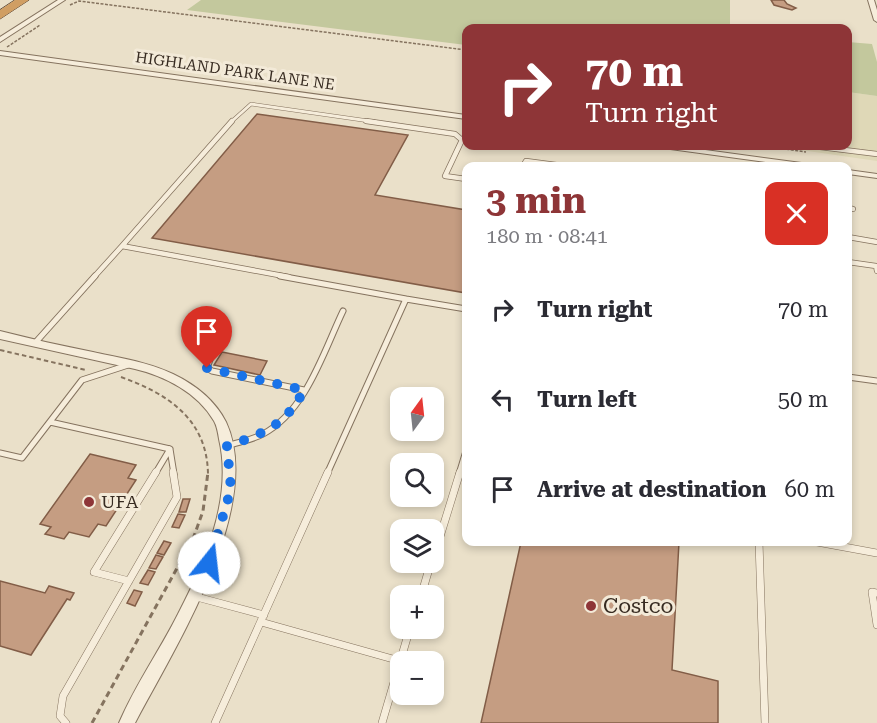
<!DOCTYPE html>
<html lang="en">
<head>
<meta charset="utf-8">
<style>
	body { margin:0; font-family:"Roboto Serif",serif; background:#f2f2f3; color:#2b2b33; height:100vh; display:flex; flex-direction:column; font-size:22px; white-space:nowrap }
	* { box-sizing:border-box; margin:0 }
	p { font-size:20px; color:#7c7c81 }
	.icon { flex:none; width:33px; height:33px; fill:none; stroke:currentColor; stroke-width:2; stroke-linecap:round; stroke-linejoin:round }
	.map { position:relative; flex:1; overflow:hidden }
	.sheet { position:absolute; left:462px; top:162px; width:390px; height:384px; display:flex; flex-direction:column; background:#fff; border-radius:12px; box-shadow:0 3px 9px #0003 }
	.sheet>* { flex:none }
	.hud { position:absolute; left:462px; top:24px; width:390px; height:126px; border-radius:12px; box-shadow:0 3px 9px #0003; background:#8e3537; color:#fff; overflow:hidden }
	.needle { width:39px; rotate:15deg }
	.controls { position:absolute; left:390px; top:387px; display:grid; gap:12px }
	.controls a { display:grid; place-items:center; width:54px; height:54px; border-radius:12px; background:#fff; box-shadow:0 3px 9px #0003; font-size:30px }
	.pin { position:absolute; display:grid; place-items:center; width:51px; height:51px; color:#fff; margin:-62px -26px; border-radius:50% 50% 50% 0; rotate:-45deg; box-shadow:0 0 6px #0007 }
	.pin .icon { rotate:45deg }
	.me { position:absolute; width:66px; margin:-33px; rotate:16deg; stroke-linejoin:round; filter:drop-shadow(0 0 4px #0008) }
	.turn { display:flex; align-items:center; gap:21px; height:126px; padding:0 24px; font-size:27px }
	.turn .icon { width:78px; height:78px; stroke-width:2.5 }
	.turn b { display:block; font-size:42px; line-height:51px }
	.round { display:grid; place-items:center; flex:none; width:63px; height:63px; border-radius:12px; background:#f2f2f3 }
	.head { display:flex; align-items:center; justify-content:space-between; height:102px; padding:0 24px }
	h1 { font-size:36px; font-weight:700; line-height:45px; color:#8e3537 }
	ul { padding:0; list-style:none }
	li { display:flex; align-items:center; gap:18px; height:90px; padding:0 24px }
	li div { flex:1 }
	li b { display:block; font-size:22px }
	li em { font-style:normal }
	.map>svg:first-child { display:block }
	.farmland { fill:#dfd8b7 }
	.green { fill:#c3c89d }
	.building { fill:#c59d82; stroke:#825d47; stroke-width:1.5 }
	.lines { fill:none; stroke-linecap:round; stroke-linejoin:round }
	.service-far3-casing { stroke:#85735f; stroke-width:4 }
	.service-far2-casing { stroke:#85735f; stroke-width:6 }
	.service-far1-casing { stroke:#85735f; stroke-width:7 }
	.service-casing { stroke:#85735f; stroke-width:8 }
	.minor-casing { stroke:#85735f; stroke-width:2 }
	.motorway-casing { stroke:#534133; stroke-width:1 }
	.path-far2 { stroke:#85735f; stroke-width:1.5; stroke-dasharray:3 1.5; stroke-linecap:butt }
	.path-far1 { stroke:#85735f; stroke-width:2; stroke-dasharray:4.5 3; stroke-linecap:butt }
	.path { stroke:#85735f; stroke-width:3; stroke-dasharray:6 4; stroke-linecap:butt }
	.service-far3 { stroke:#f6eddb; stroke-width:3 }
	.service-far2 { stroke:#f6eddb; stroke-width:4.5 }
	.service-far1 { stroke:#f6eddb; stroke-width:5 }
	.service { stroke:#f6eddb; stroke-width:7 }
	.minor { fill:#f6eddb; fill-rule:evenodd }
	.motorway { fill:#d09e63; fill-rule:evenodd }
	.route { stroke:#1a73e8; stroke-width:10; stroke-dasharray:0 18 }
	.poi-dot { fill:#8e3537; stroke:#f3ead8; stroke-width:2 }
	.labels { text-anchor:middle; stroke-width:6; stroke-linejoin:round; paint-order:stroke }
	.far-street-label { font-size:15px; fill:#372b21; stroke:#f3ead8 }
	.poi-label { font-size:18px; fill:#372b21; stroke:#f3ead8; text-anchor:start }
	.near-poi-label { font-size:21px; fill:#372b21; stroke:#f3ead8; text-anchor:start }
</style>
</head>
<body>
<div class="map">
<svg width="877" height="723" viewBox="0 0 877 723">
	<rect width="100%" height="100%" fill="#eae0c9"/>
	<path class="farmland" d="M848 92 877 96V161L773 146H848Z"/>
	<path class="green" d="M201 0H730V28H466V45L187 10Z
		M848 42 872 44 877 62V96L848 92Z"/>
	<path class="building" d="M771 0H784L787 4 796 8 792 10 774 5Z
		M257 114 408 135 375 195 466 210V293L152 238Z
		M222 352 267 361 260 375 214 365Z
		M90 454 136 465 128 478 136 480 106 526 98 524 89 537 69 532 64 539 45 534 51 527 40 524Z
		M183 499H190L186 512H179Z
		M178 514 185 515 179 528 172 527Z
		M164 541 171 543 164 555 157 553Z
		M521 542H679L672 670 718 681V723H481Z
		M156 555 163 557 156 569 149 568Z
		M148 570 155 572 148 585 140 583Z
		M0 581 45 593 49 586 74 593 70 600 67 599 31 655 0 646Z
		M134 590 142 592 135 606 127 603Z"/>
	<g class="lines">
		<g class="service-far3-casing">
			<path id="service-far3" d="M231 122 251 104 376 122"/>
		</g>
		<g class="service-far2-casing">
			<path id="service-far2" d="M232 121 122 246 289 277
				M366 121 455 134 462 140 445 176 466 179
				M812 146 877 154
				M523 166 526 161 564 166
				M848 208 853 209
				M848 237 877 242
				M848 262 876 266 877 271
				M94 277 122 246"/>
		</g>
		<g class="service-far1-casing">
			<path id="service-far1" d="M280 276 406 299 327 474
				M406 299 466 309
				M35 343 95 276
				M212 354 207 368 212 371 304 390
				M848 377 877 381
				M50 422 170 449 174 474
				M227 446C239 442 252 440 263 434 306 411 323 353 343 311
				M0 453 22 458 82 380 128 365
				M155 474 170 449
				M459 474 466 451"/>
		</g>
		<g class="service-casing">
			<path id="service" d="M759 542 765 723
				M817 542 877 553
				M434 556 460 472
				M129 581 94 572 156 472
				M877 593 872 592 877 625
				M193 596 264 615
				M421 596 431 562
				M261 622 400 661
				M66 723 60 716 63 696 177 497 173 472
				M215 723 328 472
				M382 723 410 628"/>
		</g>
		<g class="minor-casing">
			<path id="minor" d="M58 0H65L0 42V37Z
				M868 0H874L877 10V22L874 20Z
				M0 51 466 115V119L0 55Z
				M659 146H676L809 164 813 166H795L663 148Z
				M848 170 877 174V178L848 174Z
				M0 331C31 339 62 346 93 352 120 358 148 362 173 374 194 384 215 400 226 422 265 506 174 649 135 723H119C135 685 160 650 178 614 205 562 233 498 219 439 218 433 217 426 214 421 198 393 165 376 135 369L0 339Z"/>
		</g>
		<g class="motorway-casing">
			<path id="motorway" d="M15 0H29L0 19V10Z"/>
		</g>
		<path class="path-far2" d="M70 5 79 1 466 50
			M7 47 40 25
			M764 146 806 152"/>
		<path class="path-far1" d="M0 350 86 370
			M121 377C168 394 207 419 208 474"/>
		<path class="path" d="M92 723 193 539 203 511 208 472"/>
		<use href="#service-far3" class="service-far3"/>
		<use href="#service-far2" class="service-far2"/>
		<use href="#service-far1" class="service-far1"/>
		<use href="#service" class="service"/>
		<use href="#minor" class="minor"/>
		<use href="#motorway" class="motorway"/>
	</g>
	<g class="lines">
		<path class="route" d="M207 368 304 390C285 426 263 434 227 446L231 489 209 563"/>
	</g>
	<g class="poi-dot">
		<circle cx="89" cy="502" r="6"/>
		<circle cx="591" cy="606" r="6"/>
	</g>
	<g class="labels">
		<g class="far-street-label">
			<text transform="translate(235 71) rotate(8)" y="5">HIGHLAND PARK LANE NE</text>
		</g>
		<g class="poi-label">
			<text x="101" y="508">UFA</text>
		</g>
		<g class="near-poi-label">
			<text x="603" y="613">Costco</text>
		</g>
	</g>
</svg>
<div class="controls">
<a><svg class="needle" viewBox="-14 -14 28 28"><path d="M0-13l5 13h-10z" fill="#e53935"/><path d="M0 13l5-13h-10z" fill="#7c7c81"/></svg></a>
<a><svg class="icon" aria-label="search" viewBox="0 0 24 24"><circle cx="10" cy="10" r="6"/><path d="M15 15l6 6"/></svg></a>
<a><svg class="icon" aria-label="layers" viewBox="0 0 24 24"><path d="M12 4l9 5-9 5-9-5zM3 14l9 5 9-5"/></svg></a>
<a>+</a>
<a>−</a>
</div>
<div class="pin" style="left:207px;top:368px;background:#d93025"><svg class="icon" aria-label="arrive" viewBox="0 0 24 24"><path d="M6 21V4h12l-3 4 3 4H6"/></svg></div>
<svg class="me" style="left:209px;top:563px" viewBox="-20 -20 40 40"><circle r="19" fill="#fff"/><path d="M0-13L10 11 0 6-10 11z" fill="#1a73e8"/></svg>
<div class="hud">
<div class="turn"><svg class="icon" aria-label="right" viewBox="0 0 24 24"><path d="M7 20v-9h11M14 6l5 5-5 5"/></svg><div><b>70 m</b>Turn right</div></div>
</div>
<section class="sheet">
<div class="head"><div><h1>3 min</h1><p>180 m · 08:41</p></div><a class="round" style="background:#d93025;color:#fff"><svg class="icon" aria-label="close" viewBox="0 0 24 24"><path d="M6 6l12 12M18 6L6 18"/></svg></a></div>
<ul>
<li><svg class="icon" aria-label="right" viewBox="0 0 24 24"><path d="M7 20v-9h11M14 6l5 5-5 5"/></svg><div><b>Turn right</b></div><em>70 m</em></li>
<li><svg class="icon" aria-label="left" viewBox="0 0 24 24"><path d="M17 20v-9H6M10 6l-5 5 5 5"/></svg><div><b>Turn left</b></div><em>50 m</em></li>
<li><svg class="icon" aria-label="arrive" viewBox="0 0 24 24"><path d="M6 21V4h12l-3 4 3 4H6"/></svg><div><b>Arrive at destination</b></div><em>60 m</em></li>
</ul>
</section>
</div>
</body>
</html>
